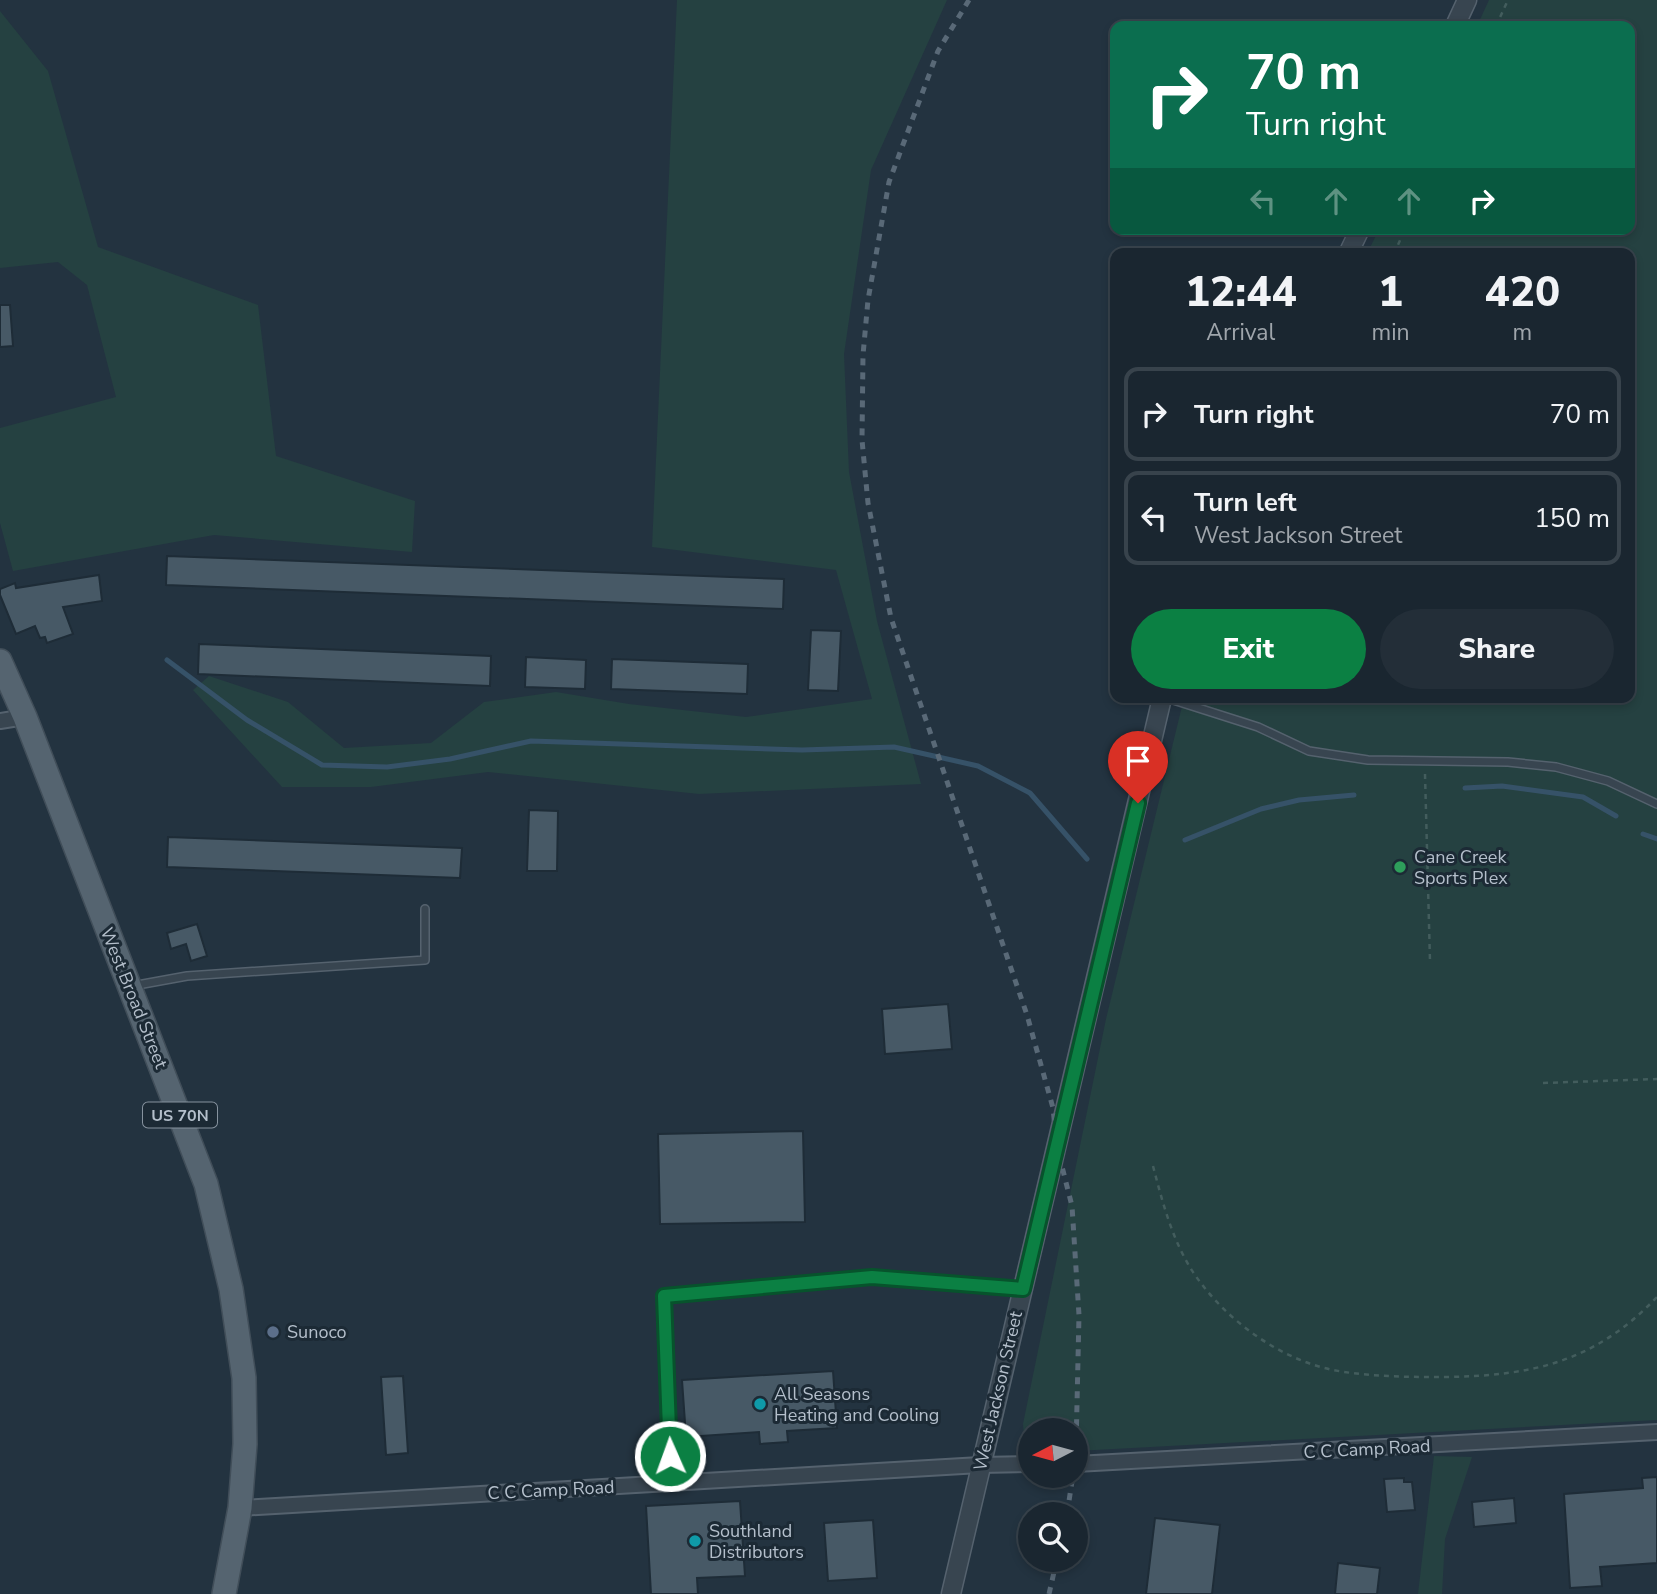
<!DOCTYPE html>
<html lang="en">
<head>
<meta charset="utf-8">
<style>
	body { margin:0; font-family:"Nunito Sans",sans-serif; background:#232e38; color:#f1f3f6; height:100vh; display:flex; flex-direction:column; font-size:26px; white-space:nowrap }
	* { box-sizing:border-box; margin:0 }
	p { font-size:23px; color:#9fa5ab }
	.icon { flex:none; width:38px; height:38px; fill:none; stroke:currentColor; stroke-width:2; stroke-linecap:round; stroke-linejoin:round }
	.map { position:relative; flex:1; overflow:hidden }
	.details { position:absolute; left:1110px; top:248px; width:525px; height:455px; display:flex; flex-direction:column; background:#1a2630; border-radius:14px; box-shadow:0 4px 10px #0003,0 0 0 2px #38434c }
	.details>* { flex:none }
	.hud { position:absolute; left:1110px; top:21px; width:525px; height:214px; border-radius:14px; box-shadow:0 4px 10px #0003,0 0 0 2px #38434c; background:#0b6e4f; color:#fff; overflow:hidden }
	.needle { width:46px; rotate:264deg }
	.tools { position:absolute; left:1018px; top:1418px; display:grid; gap:14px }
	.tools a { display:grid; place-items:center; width:70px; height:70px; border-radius:50%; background:#1a2630; box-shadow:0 4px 10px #0003,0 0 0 2px #38434c; font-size:35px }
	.pin { position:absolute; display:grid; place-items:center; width:60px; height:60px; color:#fff; margin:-72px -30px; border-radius:50% 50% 50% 0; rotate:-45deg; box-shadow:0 0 7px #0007 }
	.pin .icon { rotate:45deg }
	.me { position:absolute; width:77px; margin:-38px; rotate:358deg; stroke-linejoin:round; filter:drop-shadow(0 0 5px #0008) }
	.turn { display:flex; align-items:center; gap:24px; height:147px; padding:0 21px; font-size:32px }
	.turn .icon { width:91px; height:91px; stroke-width:2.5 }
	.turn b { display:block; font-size:49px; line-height:60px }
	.lanes { display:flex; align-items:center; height:66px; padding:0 21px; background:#0003; justify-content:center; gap:35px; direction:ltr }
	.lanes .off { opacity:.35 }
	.eta { display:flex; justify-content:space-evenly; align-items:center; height:119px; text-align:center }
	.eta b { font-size:42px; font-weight:800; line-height:49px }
	.cta { display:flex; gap:14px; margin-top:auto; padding:14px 21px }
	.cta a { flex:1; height:80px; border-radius:42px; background:#0b8043; color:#fff; font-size:28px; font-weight:800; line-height:80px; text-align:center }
	.cta a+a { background:#232e38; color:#f1f3f6 }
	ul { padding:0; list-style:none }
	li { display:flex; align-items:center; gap:21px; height:94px; margin:0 14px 10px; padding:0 7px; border:4px solid #38434c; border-radius:14px }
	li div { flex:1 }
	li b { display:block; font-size:26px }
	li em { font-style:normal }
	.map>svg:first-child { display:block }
	.green { fill:#254141 }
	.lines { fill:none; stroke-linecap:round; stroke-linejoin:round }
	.stream { stroke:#365268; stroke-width:5 }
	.building { fill:#475966; stroke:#1e2c37; stroke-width:2 }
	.service-casing { stroke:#55626e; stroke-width:10 }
	.minor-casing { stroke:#55626e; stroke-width:18 }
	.tertiary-casing { stroke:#55626e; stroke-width:21 }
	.primary-casing { stroke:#414e59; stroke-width:26 }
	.path { stroke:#435d5d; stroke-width:2.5; stroke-dasharray:5 5; stroke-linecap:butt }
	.service { stroke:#384550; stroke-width:7 }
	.minor { stroke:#384550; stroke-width:14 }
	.tertiary { stroke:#384550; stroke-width:18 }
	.primary { stroke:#556470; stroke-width:23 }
	.rail { stroke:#596977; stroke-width:5; stroke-dasharray:7 7; stroke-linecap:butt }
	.route-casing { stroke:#07532c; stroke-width:18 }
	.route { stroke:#0b8043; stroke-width:12 }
	.leisure-dot { fill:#2e9e5b; stroke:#1c2a35; stroke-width:2.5 }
	.service-dot { fill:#5c6f8a; stroke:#1c2a35; stroke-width:2.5 }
	.culture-dot { fill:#0f9aa8; stroke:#1c2a35; stroke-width:2.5 }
	.labels { text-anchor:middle; stroke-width:6; stroke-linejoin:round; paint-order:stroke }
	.shield { fill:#1c2a35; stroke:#86929e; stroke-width:2 }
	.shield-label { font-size:16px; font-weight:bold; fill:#b4bfcb }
	.poi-label { font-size:18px; fill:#b4bfcb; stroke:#1c2a35; text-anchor:start }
	.street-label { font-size:18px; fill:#b4bfcb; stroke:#1c2a35 }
</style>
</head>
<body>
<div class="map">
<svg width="1657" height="1594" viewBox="0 0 1657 1594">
	<rect width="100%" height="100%" fill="#233340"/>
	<path class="green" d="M677 0H947L871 170 844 354 849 472 877 621 921 784 699 794 488 772 371 787H282L193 690 209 676 288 702 344 748 431 743 484 702 556 692 629 704 746 717 872 699 836 570 652 547Z
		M1489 0H1657V1420L1076 1451V1430H1031V1449L1025 1447 1023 1424 1106 1019 1184 698H1629V254H1367L1379 229H1629V26H1477Z
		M0 11 48 71 98 247 258 305 276 456 415 501 412 552 214 535 13 571 0 523V428L116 397 87 285 58 262 0 268Z
		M1434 1456 1472 1457 1445 1539 1442 1594H1418Z"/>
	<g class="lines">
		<path class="stream" d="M167 660 247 720 322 765 387 767 450 759 531 741 802 750 894 747 978 766 1030 793 1087 859
			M1465 788 1502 786 1583 797 1616 816
			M1643 834 1657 839
			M1185 840 1261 809 1299 800 1354 795"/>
	</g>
	<path class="building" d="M0 305H10L13 346 0 347Z
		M167 556 784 579 783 609 166 585Z
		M99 575 102 601 63 607 73 634 47 643 45 637 40 638 35 626 16 634 0 595V589L15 583 16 588Z
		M811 630 841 631 838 691 808 690Z
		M199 644 491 656 490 686 198 674Z
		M526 657 586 660 585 689 525 687Z
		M612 659 748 664 747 694 611 689Z
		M529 810 558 811 557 871H527Z
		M168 837 462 848 460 878 167 867Z
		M197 924 207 956 191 961 186 944 171 949 167 933Z
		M948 1004 952 1049 885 1054 882 1009Z
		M803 1131 805 1222 660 1224 658 1134Z
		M833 1371 837 1428 787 1431 788 1442 760 1444 759 1432 686 1437 682 1380Z
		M403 1376 408 1453 386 1455 381 1377Z
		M1657 1477V1563L1600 1567 1602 1586 1570 1588 1564 1494 1643 1488 1642 1478Z
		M1404 1478V1482H1412L1415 1510 1387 1512 1384 1479Z
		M1514 1498 1516 1523 1474 1527 1472 1502Z
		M740 1501 745 1576 697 1578 698 1594H651L646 1506Z
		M1155 1518 1220 1525 1212 1594H1146Z
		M873 1520 877 1578 828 1581 824 1523Z
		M1338 1563 1380 1568 1377 1594H1335Z"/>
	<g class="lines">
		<g class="service-casing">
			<path id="service" d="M1167 698 1258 727 1309 751 1368 760 1508 762 1556 767 1608 781 1657 804
				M132 986 187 976 425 960V909
				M670 1483 665 1296 872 1277 1022 1289"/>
		</g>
		<g class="minor-casing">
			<path id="minor" d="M0 721 25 717
				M1076 1464 1657 1432
				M240 1508 980 1465 1031 1464"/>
		</g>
		<g class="tertiary-casing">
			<path id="tertiary" d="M1455 26 1467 0
				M1348 254 1360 229
				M951 1594 1162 698"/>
		</g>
		<g class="primary-casing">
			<path id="primary" d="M0 661 25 717 206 1184 231 1289 244 1378 245 1444 240 1508 224 1594"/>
		</g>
		<path class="path" d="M1496 26 1508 0
			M1394 254 1405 229
			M1425 774 1430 961
			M1543 1083 1657 1079
			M1153 1166C1163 1204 1173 1243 1195 1275 1226 1320 1279 1359 1333 1370 1370 1377 1408 1377 1445 1377 1532 1376 1595 1362 1657 1297"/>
		<use href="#service" class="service"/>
		<use href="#minor" class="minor"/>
		<use href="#tertiary" class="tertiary"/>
		<use href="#primary" class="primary"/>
		<path class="rail" d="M969 0 938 51 889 182 868 300 863 355 862 440 868 503 891 618 1027 1015 1053 1108 1057 1147 1072 1206 1079 1315 1076 1448
			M1067 1514 1073 1475
			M1049 1594 1057 1559"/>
	</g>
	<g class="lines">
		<g class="route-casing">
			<path id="route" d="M670 1456 664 1296 872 1277 1023 1289 1138 803"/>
		</g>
		<use href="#route" class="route"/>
	</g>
	<circle class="leisure-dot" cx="1400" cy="867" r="7"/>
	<circle class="service-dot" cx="273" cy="1332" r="7"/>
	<g class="culture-dot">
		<circle cx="760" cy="1404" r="7"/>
		<circle cx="695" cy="1541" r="7"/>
	</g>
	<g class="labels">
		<rect class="shield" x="143" y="1102.5" width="74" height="25" rx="5"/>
		<g class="shield-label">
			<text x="180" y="1121">US 70N</text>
		</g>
		<g class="poi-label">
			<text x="1414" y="863">Cane Creek<tspan x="1414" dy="21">Sports Plex</tspan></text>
			<text x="287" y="1338">Sunoco</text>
			<text x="774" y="1400">All Seasons<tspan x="774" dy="21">Heating and Cooling</tspan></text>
			<text x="709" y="1537">Southland<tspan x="709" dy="21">Distributors</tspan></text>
		</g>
		<g class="street-label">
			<text transform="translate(134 998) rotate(68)" y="6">West Broad Street</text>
			<text transform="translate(998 1391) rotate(-77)" y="6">West Jackson Street</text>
			<text transform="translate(1367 1449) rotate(-3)" y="6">C C Camp Road</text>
			<text transform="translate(551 1490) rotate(-3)" y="6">C C Camp Road</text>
		</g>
	</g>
</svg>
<div class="tools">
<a><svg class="needle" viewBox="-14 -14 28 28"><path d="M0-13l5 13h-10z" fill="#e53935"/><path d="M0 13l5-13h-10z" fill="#9fa5ab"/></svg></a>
<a><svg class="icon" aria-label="search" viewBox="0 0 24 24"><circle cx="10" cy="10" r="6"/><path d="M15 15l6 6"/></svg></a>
</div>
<div class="pin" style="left:1138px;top:803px;background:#d93025"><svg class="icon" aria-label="arrive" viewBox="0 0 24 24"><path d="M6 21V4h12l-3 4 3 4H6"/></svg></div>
<svg class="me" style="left:670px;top:1456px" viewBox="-20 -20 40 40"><circle r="17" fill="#0b8043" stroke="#fff" stroke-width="3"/><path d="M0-11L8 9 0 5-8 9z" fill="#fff"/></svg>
<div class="hud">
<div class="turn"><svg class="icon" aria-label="right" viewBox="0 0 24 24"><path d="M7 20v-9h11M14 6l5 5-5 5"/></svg><div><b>70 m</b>Turn right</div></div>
<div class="lanes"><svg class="icon off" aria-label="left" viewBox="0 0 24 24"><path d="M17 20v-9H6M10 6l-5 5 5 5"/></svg><svg class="icon off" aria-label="ahead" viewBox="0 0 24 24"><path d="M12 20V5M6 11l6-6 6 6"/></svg><svg class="icon off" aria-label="ahead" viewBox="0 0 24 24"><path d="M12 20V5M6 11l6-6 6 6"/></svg><svg class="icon" aria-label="right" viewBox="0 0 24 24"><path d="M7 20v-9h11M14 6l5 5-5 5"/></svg></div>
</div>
<section class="details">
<div class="eta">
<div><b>12:44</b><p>Arrival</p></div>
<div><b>1</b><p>min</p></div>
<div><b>420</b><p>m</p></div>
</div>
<ul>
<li><svg class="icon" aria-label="right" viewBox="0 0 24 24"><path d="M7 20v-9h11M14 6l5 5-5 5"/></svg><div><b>Turn right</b></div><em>70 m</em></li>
<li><svg class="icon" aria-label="left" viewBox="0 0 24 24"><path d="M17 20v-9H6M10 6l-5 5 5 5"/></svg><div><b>Turn left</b><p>West Jackson Street</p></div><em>150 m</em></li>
</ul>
<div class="cta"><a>Exit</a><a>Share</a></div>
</section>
</div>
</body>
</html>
